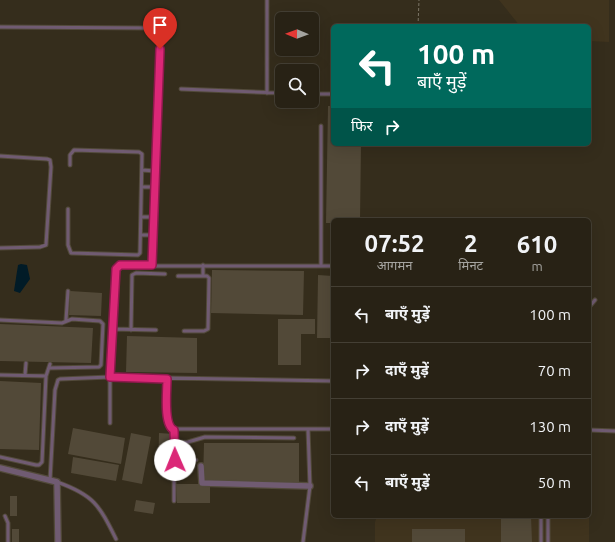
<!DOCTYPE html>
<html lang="hi">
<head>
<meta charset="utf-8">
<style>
	body { margin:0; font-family:Ubuntu,"Noto Sans Devanagari",sans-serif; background:#302a1e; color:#f1f3f6; height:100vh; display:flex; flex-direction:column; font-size:15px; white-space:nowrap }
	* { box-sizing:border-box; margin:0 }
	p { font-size:13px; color:#a5a4a0 }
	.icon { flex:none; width:22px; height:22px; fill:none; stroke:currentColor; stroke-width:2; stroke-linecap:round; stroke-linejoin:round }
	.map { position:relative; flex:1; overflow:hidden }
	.panel { position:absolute; left:331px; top:218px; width:260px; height:300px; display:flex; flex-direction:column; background:#282215; border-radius:6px; box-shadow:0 4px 16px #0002,0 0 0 1px #443f34 }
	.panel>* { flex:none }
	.guide { position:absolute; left:331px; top:24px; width:260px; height:122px; border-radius:6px; box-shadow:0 4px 16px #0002,0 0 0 1px #443f34; background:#00695c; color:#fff; overflow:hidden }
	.needle { width:26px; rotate:271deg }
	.controls { position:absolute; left:275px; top:12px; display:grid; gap:8px }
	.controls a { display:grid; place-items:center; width:44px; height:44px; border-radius:6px; background:#282215; box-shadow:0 4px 16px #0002,0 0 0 1px #443f34; font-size:20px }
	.pin { position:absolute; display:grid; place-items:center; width:34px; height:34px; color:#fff; margin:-41px -17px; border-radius:50% 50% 50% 0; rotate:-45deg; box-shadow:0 0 4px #0007 }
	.pin .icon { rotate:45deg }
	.me { position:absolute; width:44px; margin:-22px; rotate:359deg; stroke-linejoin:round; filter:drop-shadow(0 0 3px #0008) }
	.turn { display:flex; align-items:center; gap:14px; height:84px; padding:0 20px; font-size:18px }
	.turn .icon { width:52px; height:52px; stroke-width:2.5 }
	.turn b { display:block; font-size:28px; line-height:34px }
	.then { display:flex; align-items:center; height:38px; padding:0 20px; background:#0003; gap:8px; font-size:15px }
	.eta { display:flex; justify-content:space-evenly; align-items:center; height:68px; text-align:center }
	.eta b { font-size:24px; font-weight:700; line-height:28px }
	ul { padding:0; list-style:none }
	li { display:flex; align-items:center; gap:12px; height:56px; padding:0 20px; border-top:1px solid #443f34 }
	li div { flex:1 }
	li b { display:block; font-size:15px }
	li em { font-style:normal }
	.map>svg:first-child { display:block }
	.built { fill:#40341e }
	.water { fill:#011b27 }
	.building { fill:#524938 }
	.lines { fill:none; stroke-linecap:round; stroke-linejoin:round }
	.lane-casing { stroke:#524a3a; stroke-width:5 }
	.street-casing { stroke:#524a3a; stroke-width:8 }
	.path { stroke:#7c7566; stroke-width:1; stroke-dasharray:3 2; stroke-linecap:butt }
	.lane { stroke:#705b72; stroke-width:3 }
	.street { stroke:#705b72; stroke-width:5.5 }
	.route-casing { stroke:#8e194d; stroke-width:10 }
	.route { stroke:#db2777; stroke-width:7 }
</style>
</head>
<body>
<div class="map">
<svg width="615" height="542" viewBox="0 0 615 542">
	<rect width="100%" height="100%" fill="#352d1c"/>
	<path class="built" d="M499 0H609V42L589 41V26H520Z
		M589 511V542H375V522L377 516H589Z"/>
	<path class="water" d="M21 264 27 265 30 279 20 293 14 291 18 265Z"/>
	<path class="building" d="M328 106H333V144H361L360 220H333V223H326Z
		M212 270 304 271 303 315 211 313Z
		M318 275 333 276V338H317Z
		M70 291 102 293 101 316 69 315Z
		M278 319H315V334H301V365H278Z
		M0 324 93 328 91 363 0 361Z
		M127 336 197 338V373L126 372Z
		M0 381 41 383 39 450 0 449Z
		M73 428 125 438 121 464 68 454Z
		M131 433 151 437 142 484 122 480Z
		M159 433 173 434 171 473 158 472Z
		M204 443H299V482H203Z
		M73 457 119 465 116 481 71 473Z
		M176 484H210V503H177Z
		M10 496H17V516H10Z
		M136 500 155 503 153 514 134 511Z
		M501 516H531L532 542H501Z
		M12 529H19V542H12Z
		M412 529H465V542H412Z"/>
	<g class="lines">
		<g class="lane-casing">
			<path id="lane" d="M0 27 150 28C160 30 159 40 160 49L152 265
				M181 89 282 93
				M267 93V0
				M312 94H333
				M0 156 47 159 50 160 51 167 46 245 40 247 0 248
				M142 170 155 171
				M142 187H154
				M68 209V245L71 253 138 255 140 253 142 154 139 152 74 150 70 155V165
				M141 217H153
				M141 235H153
				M321 266V126
				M178 276H207L209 278 208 329 204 331H184
				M203 276V265
				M589 307 595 300
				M0 320 62 323 72 319 100 321 103 324 101 365 99 367 49 368
				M66 320 68 291
				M112 329 156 330
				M131 330 132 275 136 273 165 274
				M0 375 46 376
				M25 375 26 363
				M167 379V414L172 429H333
				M110 423V377L117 266H333
				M589 430 615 431
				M175 443 188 442 205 437 294 438
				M0 457 36 465H39L42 462 46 376 50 364
				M175 460H196
				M50 480 55 390 58 380 60 379 110 377 333 381
				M57 482C94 495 99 505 116 539
				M174 501V430
				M5 516 8 523V542
				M541 516V542
				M303 542 310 486 308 429
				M548 542V516"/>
		</g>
		<g class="street-casing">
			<path id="street" d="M201 466 202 483 310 486
				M0 468 57 482 58 542"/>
		</g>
		<path class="path" d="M418 26 419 0"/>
		<use href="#lane" class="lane"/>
		<use href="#street" class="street"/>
	</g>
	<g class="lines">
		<g class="route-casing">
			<path id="route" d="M160 49 152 265H120L116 269 110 377 167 379C167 391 163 425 174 430L175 460"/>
		</g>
		<use href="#route" class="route"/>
	</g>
</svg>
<div class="controls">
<a><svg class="needle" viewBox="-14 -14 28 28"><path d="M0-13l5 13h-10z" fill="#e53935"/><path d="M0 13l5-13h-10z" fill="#a5a4a0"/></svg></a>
<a><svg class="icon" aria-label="search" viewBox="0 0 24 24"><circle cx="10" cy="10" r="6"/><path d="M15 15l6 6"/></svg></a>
</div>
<div class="pin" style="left:160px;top:49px;background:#d93025"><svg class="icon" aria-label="arrive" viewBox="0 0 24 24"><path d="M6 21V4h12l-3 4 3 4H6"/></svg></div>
<svg class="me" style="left:175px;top:460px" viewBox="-20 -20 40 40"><circle r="19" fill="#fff"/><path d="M0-13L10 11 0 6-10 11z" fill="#db2777"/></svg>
<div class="guide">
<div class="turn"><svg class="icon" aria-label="left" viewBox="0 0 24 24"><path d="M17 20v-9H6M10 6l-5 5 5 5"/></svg><div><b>100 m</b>बाएँ मुड़ें</div></div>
<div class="then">फिर<svg class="icon" aria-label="right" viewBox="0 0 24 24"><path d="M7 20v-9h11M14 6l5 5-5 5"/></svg></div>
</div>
<section class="panel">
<div class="eta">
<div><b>07:52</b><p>आगमन</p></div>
<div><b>2</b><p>मिनट</p></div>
<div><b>610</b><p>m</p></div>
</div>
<ul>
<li><svg class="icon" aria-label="left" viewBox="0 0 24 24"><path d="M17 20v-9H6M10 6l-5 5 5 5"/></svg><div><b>बाएँ मुड़ें</b></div><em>100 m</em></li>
<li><svg class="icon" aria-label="right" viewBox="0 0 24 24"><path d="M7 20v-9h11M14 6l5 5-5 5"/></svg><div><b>दाएँ मुड़ें</b></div><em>70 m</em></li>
<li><svg class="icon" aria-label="right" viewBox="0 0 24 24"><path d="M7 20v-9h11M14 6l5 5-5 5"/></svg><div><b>दाएँ मुड़ें</b></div><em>130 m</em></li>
<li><svg class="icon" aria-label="left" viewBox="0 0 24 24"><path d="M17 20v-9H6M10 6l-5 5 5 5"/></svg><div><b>बाएँ मुड़ें</b></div><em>50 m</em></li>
</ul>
</section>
</div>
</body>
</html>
